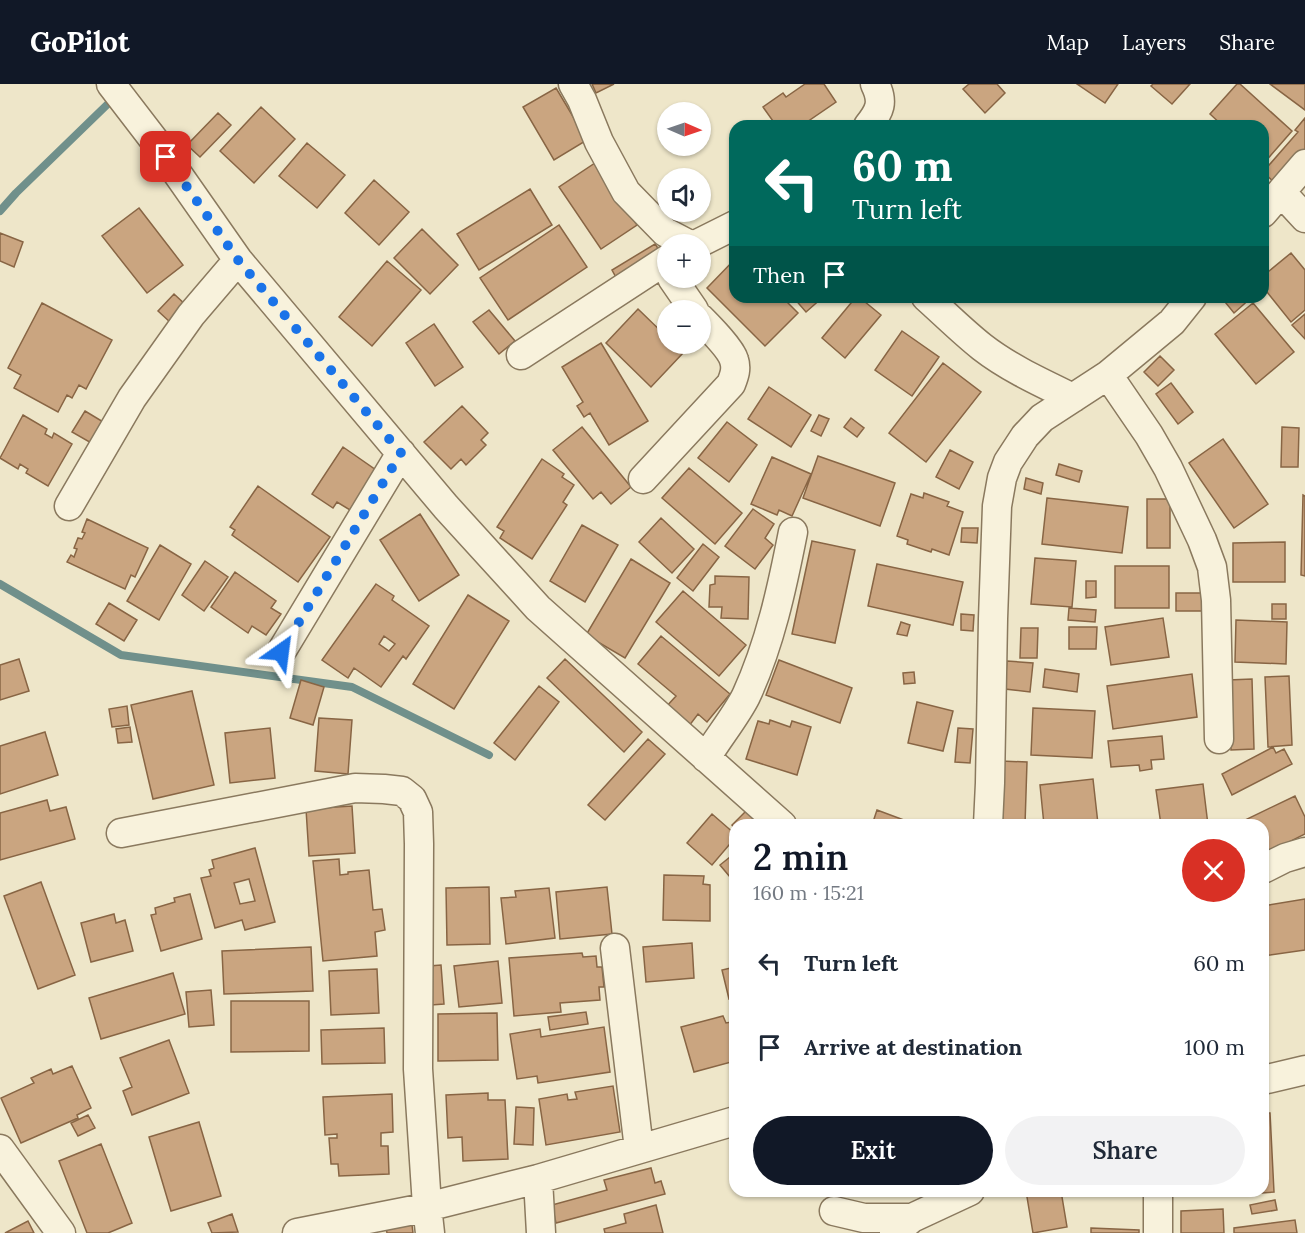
<!DOCTYPE html>
<html lang="en">
<head>
<meta charset="utf-8">
<style>
	body { margin:0; font-family:Lora,serif; background:#f2f2f3; color:#1f2937; height:100vh; display:flex; flex-direction:column; font-size:22px; white-space:nowrap }
	* { box-sizing:border-box; margin:0 }
	p { font-size:20px; color:#747a83 }
	.icon { flex:none; width:33px; height:33px; fill:none; stroke:currentColor; stroke-width:2; stroke-linecap:round; stroke-linejoin:round }
	.map { position:relative; flex:1; overflow:hidden }
	.sheet { position:absolute; left:729px; top:735px; width:540px; height:378px; display:flex; flex-direction:column; background:#fff; border-radius:18px; box-shadow:0 2px 4px #0004 }
	.sheet>* { flex:none }
	.banner { position:absolute; left:729px; top:36px; width:540px; height:183px; border-radius:18px; box-shadow:0 2px 4px #0004; background:#00695c; color:#fff; overflow:hidden }
	.needle { width:39px; rotate:92deg }
	.buttons { position:absolute; left:657px; top:18px; display:grid; gap:12px }
	.buttons a { display:grid; place-items:center; width:54px; height:54px; border-radius:50%; background:#fff; box-shadow:0 2px 4px #0004; font-size:30px }
	.pin { position:absolute; display:grid; place-items:center; width:51px; height:51px; color:#fff; margin:-26px; border-radius:12px; box-shadow:0 3px 9px #0006 }
	.me { position:absolute; width:66px; margin:-33px; rotate:31deg; stroke-linejoin:round; filter:drop-shadow(0 0 4px #0008) }
	.turn { display:flex; align-items:center; gap:21px; height:126px; padding:0 24px; font-size:27px }
	.turn .icon { width:78px; height:78px; stroke-width:2.5 }
	.turn b { display:block; font-size:42px; line-height:51px }
	.then { display:flex; align-items:center; height:57px; padding:0 24px; background:#0003; gap:12px; font-size:22px }
	.round { display:grid; place-items:center; flex:none; width:63px; height:63px; border-radius:32px; background:#f2f2f3 }
	.head { display:flex; align-items:center; justify-content:space-between; height:102px; padding:0 24px }
	h1 { font-size:36px; font-weight:600; line-height:45px; color:#111827 }
	.button { display:flex; gap:12px; margin-top:auto; padding:12px 24px }
	.button a { flex:1; height:69px; border-radius:36px; background:#111827; color:#fff; font-size:24px; font-weight:600; line-height:69px; text-align:center }
	.button a+a { background:#f2f2f3; color:#1f2937 }
	ul { padding:0; list-style:none }
	li { display:flex; align-items:center; gap:18px; height:84px; padding:0 24px }
	li div { flex:1 }
	li b { display:block; font-size:22px }
	li em { font-style:normal }
	header { display:flex; align-items:center; gap:36px; box-sizing:border-box; height:84px; padding:0 30px; background:#111827; color:#fff }
	header strong { font-size:28px }
	nav { display:flex; gap:33px; margin-inline-start:auto; font-size:21px }
	.map>svg:first-child { display:block }
	.lines { fill:none; stroke-linecap:round; stroke-linejoin:round }
	.stream { stroke:#70908b; stroke-width:8 }
	.building { fill:#caa580; stroke:#886544; stroke-width:1.5; fill-rule:evenodd }
	.minor-casing { stroke:#8a795e; stroke-width:31 }
	.minor { stroke:#f8f2dc; stroke-width:28 }
	.route { stroke:#1a73e8; stroke-width:10; stroke-dasharray:0 18 }
</style>
</head>
<body>
<header>
<strong>GoPilot</strong>
<nav><a>Map</a><a>Layers</a><a>Share</a></nav>
</header>
<div class="map">
<svg width="1305" height="1149" viewBox="0 0 1305 1149">
	<rect width="100%" height="100%" fill="#eee6c9"/>
	<g class="lines">
		<path class="stream" d="M0 127 16 109 114 14
			M0 500 121 571 352 603 489 671"/>
	</g>
	<path class="building" d="M592 0H614L596 9Z
		M805 0H824L836 18 801 42H772L770 39 773 37 763 23 783 9 786 13Z
		M969 0H997L1005 9 985 29 963 5Z
		M1077 0H1118L1105 19Z
		M1153 0H1190L1172 20 1151 2Z
		M1237 0H1240L1292 47 1264 79 1263 42H1223L1210 30Z
		M1270 0H1305V26Z
		M556 4 587 56 554 76 523 23Z
		M261 23 295 55 254 99 220 67Z
		M218 29 231 41 200 73 187 61Z
		M1305 34V65L1275 99 1263 88 1298 48 1295 46Z
		M307 59 345 91 317 124 279 92Z
		M595 79 637 141 601 165 559 103Z
		M374 96 409 128 379 161 345 129Z
		M530 105 552 141 479 186 457 150Z
		M139 124 183 181 147 209 102 152Z
		M559 141 587 183 508 236 480 194Z
		M422 145 458 181 430 210 394 174Z
		M0 149 23 158 14 183 0 177Z
		M655 160 662 170 618 197 612 186Z
		M1291 169 1305 186V226L1291 238 1263 203V192Z
		M735 175V213H782L798 229 765 262 707 204Z
		M387 177 421 206 372 262 339 233Z
		M174 210 187 222 171 239 158 227Z
		M793 213H823L806 228Z
		M856 213H859L881 231 845 274 822 254Z
		M1221 213H1252L1234 229Z
		M42 219 112 256 86 305 79 301 72 314 67 311 58 328 14 304 21 291 8 284Z
		M1253 219 1294 268 1256 300 1215 250Z
		M638 225 668 254V260H673L683 269 651 303 606 259Z
		M489 226 515 257 499 270 473 238Z
		M1305 230V255L1292 241Z
		M434 240 463 283 435 302 406 259Z
		M902 247 939 273 912 312 875 286Z
		M601 259 648 337 609 361 590 329 584 333 577 322 583 318 562 283Z
		M1160 272 1174 286 1158 302 1144 288Z
		M943 279 981 308 926 378 889 349Z
		M1171 299 1193 328 1178 340 1156 310Z
		M769 303 811 331 791 363 748 335Z
		M462 322 488 349 481 356 486 361 466 381 461 375 451 385 424 358Z
		M85 327 105 339 93 360 72 348Z
		M23 331 47 345 45 350 52 354 54 349 72 360 48 402 26 389 28 385 20 380 18 385 0 374Z
		M819 331 829 335 821 352 811 347Z
		M851 334 864 344 857 353 844 343Z
		M727 338 757 361 729 398 698 374Z
		M582 343 631 403 611 420 601 408 593 415 553 366Z
		M1282 343 1299 344 1298 383H1281Z
		M1223 355 1268 420 1234 444 1189 379Z
		M343 363 376 386 350 426 337 418 333 424 312 410Z
		M950 366 973 378 959 405 936 393Z
		M818 372 895 399 880 442 803 414Z
		M772 373 811 390 792 432 779 426 777 431 751 420Z
		M542 375 564 390 562 393 574 401 563 418 567 421 532 475 500 454 504 447 497 443Z
		M1059 380 1082 387 1079 398 1056 391Z
		M689 384 742 429 715 460 662 414Z
		M1026 394 1043 399 1041 410 1024 405Z
		M258 402 330 453 298 498 232 451 235 446 230 443Z
		M924 409 949 418 947 422 963 428 949 471 932 465 931 468 907 460 908 456 897 452 911 410 923 414Z
		M1303 411 1305 412V492L1301 491Z
		M1047 414 1128 423 1122 469 1042 460Z
		M1147 415H1170V464H1147Z
		M753 425 774 440 765 454 773 461 755 485 725 462Z
		M420 430 459 491 419 517 380 456Z
		M661 434 694 465 672 489 639 458Z
		M87 435 148 464 135 493 131 491 125 505 67 478 71 471 74 473 77 465 74 464 78 454 82 455 85 449 82 448Z
		M582 441 618 461 585 518 550 497Z
		M962 444H978L977 459 961 458Z
		M812 457 855 466 835 559 792 550Z
		M1285 458V498H1233V459Z
		M703 460 719 473 693 507 677 494Z
		M160 461 191 480 159 536 127 517Z
		M1035 474 1076 477 1072 523 1031 520Z
		M631 475 670 499 625 574 586 551Z
		M205 477 228 493 204 527 182 511Z
		M877 480 963 498 953 541 868 522Z
		M1115 482H1169V524H1115Z
		M235 488 276 517 271 524 281 530 266 551 252 542 248 549 211 523Z
		M715 492 749 493 748 535 721 534 722 523H709L710 501 715 500Z
		M1086 497H1096V513L1086 514Z
		M376 500 394 512 392 516 429 542 406 575 403 572 381 603 354 584 348 594 322 576ZM384 552 395 560 389 567 379 560Z
		M683 507 746 561 719 592 656 538Z
		M1176 509H1202V527H1176Z
		M468 511 509 537 454 625 413 600Z
		M109 519 137 536 124 557 96 540Z
		M1272 520H1286V535H1272Z
		M1069 524 1096 526 1095 538 1068 536Z
		M961 530 974 531 973 547 961 546Z
		M1163 534 1169 573 1111 581 1105 543Z
		M1236 536 1287 538 1286 580 1235 578Z
		M901 538 910 541 907 552 897 550Z
		M1069 543H1097L1096 565H1069Z
		M1021 544H1038L1037 574H1020Z
		M661 552 730 610 707 638 698 630 689 642 666 623 676 612 638 580Z
		M19 575 29 607 0 616V581Z
		M565 575 642 648 624 668 547 594Z
		M779 576 852 604 840 639 766 611Z
		M1007 577 1033 579 1030 608 1005 605Z
		M1045 585 1079 590 1077 608 1043 603Z
		M914 588 915 599 904 600 903 589Z
		M1192 590 1197 633 1113 645 1107 602Z
		M1289 592 1292 661 1268 663 1265 593Z
		M1252 595 1254 665 1231 666 1228 596Z
		M301 596 324 603 313 641 290 634Z
		M539 602 559 618 515 676 494 659Z
		M192 607 214 701 153 715 131 621Z
		M917 618 953 627 943 667 908 659Z
		M127 622 129 641 112 643 109 625Z
		M1033 624 1095 627 1092 674 1031 671Z
		M319 634 352 636 348 690 315 687Z
		M770 636 790 643 792 637 811 643 797 691 746 675 758 637 769 640Z
		M130 643 132 658 118 659 116 645Z
		M270 644 275 694 230 699 225 649Z
		M958 644 973 645 970 679 955 678Z
		M45 648 58 691 0 710V662Z
		M1162 652 1164 675 1151 676 1152 685 1140 687 1139 681 1111 683 1108 657Z
		M648 655 665 670 605 736 588 721Z
		M1273 663 1276 669 1284 665 1292 680 1232 711 1222 690Z
		M1001 677 1027 678 1025 741H999Z
		M1093 695 1098 740 1044 741 1040 701Z
		M1203 700 1208 741H1161L1156 706Z
		M1295 712 1305 733V750L1263 771V741H1247L1245 736Z
		M47 716 50 727 66 723 75 755 0 776V729Z
		M352 722 355 769 309 772 306 725Z
		M877 726 912 739V741H872Z
		M746 727 760 741H735V745L732 741Z
		M712 730 735 750V754L712 781 687 759Z
		M255 764 275 838 245 846 242 836 215 844 201 794 211 792 209 786 214 784 212 776ZM249 795 255 817 240 820 234 799Z
		M735 769V799L720 781Z
		M339 775 340 791 348 790V788L369 786 373 826 382 825 385 846 375 848 377 872 323 877 313 777Z
		M664 791 704 792 703 800 710 801V837L663 836Z
		M41 798 75 891 38 905 4 812Z
		M489 803 490 860 447 861 446 804Z
		M607 803 612 850 560 855 556 808Z
		M549 804 555 854 506 860 501 814 516 813 515 807Z
		M190 810 202 855 161 867 151 831 156 830 155 824 175 818 174 814Z
		M1305 815V866L1263 872V822Z
		M114 830 116 839 125 836 133 867 91 878 81 839Z
		M692 859 694 894 646 898 643 863Z
		M311 863 313 907 224 910 222 867Z
		M582 869 583 873 596 872 597 883H602L604 903H599L600 916 560 919 561 928 514 932 509 874Z
		M498 877 502 919 459 923 454 882Z
		M441 881 444 920 431 921 429 882Z
		M735 883V913L729 915 722 886Z
		M377 885 379 929 331 931 329 887Z
		M173 889 185 930 101 955 89 914Z
		M211 906 214 941 189 943 186 908Z
		M231 917H309V967L231 968Z
		M586 928 588 940 550 946 548 933Z
		M497 929 498 976 438 977V930Z
		M723 932 726 939 731 938 735 953V977L694 988 681 943Z
		M604 943 610 988 538 999 537 992 517 995 510 950 540 945 541 953Z
		M384 944 385 979 322 980 321 946Z
		M169 956 189 1009 132 1031 123 1007 132 1003 120 974Z
		M72 982 91 1024 77 1031 78 1034 21 1059 1 1014 34 999 31 994 51 985 53 990Z
		M613 1002 620 1048 546 1061 539 1015 567 1010 568 1016 577 1015 575 1008Z
		M488 1009V1016H505L508 1075 463 1077 462 1053 448 1054 446 1011Z
		M392 1010 393 1048 381 1049V1062H388L389 1090 339 1092 338 1080H331L329 1054H337V1050L325 1051 323 1013Z
		M516 1023 534 1024 533 1061 514 1060Z
		M1263 1029H1270L1274 1108 1235 1111V1107H1263Z
		M88 1031 95 1044 78 1052 71 1039Z
		M199 1038 221 1112 171 1127 149 1053Z
		M101 1060 132 1139 108 1149H87L59 1077Z
		M651 1084 655 1099 661 1097 665 1110 556 1139 552 1121 607 1106 604 1096Z
		M1026 1107H1061L1067 1143 1033 1149Z
		M1275 1116 1277 1126 1252 1130 1250 1121Z
		M656 1121 663 1149H605L604 1145 626 1139 624 1130Z
		M1223 1125 1224 1149H1181V1127Z
		M232 1130 238 1148 212 1149 208 1139Z
		M1295 1136 1297 1149H1234V1144Z
		M28 1137 34 1149H5Z
		M412 1141 413 1149H387L386 1144Z
		M1091 1144 1139 1146V1149H1091Z"/>
	<g class="lines">
		<g class="minor-casing">
			<path id="minor" d="M111 0 154 56 238 176 446 423 538 524 782 741
				M573 0 582 16 599 58 626 108 665 148 688 160
				M868 42C880 27 884 18 875 0
				M1281 108 1305 134
				M1263 129 1305 80
				M697 160 735 141
				M672 194 694 226
				M926 213C945 230 963 248 982 263 1009 284 1042 299 1073 314
				M521 271 668 175
				M1108 291 1149 351 1168 384 1202 456 1212 483 1216 516 1219 655
				M643 395 731 300C734 292 737 285 734 276 731 265 709 243 700 234
				M69 422 132 314 191 231 238 176
				M281 568 401 369
				M706 674C718 654 736 632 746 612 770 560 782 504 793 448
				M988 741 990 699 993 535 997 422 1002 394 1008 378 1025 352 1042 334 1108 291 1172 238 1192 213
				M121 749 355 704 384 705 402 707 412 715 418 728 419 760 418 985 427 1122 430 1149
				M1263 785 1285 774 1305 768
				M615 864 639 1065
				M1263 996 1305 986
				M0 1065 61 1149
				M538 1095 541 1149
				M1158 1107V1149
				M834 1127 864 1134H912
				M297 1149 419 1125 538 1095 735 1037
				M894 1149 912 1134 970 1107"/>
		</g>
		<use href="#minor" class="minor"/>
	</g>
	<g class="lines">
		<path class="route" d="M166 73 238 176 401 369 281 568"/>
	</g>
</svg>
<div class="buttons">
<a><svg class="needle" viewBox="-14 -14 28 28"><path d="M0-13l5 13h-10z" fill="#e53935"/><path d="M0 13l5-13h-10z" fill="#747a83"/></svg></a>
<a><svg class="icon" aria-label="sound" viewBox="0 0 24 24"><path d="M4 9h4l5-4v14l-5-4H4zM17 9q2 3 0 6"/></svg></a>
<a>+</a>
<a>−</a>
</div>
<div class="pin" style="left:166px;top:73px;background:#d93025"><svg class="icon" aria-label="arrive" viewBox="0 0 24 24"><path d="M6 21V4h12l-3 4 3 4H6"/></svg></div>
<svg class="me" style="left:281px;top:568px" viewBox="-20 -20 40 40"><path d="M0-17L14 15 0 8-14 15z" fill="#1a73e8" stroke="#fff" stroke-width="4"/></svg>
<div class="banner">
<div class="turn"><svg class="icon" aria-label="left" viewBox="0 0 24 24"><path d="M17 20v-9H6M10 6l-5 5 5 5"/></svg><div><b>60 m</b>Turn left</div></div>
<div class="then">Then<svg class="icon" aria-label="arrive" viewBox="0 0 24 24"><path d="M6 21V4h12l-3 4 3 4H6"/></svg></div>
</div>
<section class="sheet">
<div class="head"><div><h1>2 min</h1><p>160 m · 15:21</p></div><a class="round" style="background:#d93025;color:#fff"><svg class="icon" aria-label="close" viewBox="0 0 24 24"><path d="M6 6l12 12M18 6L6 18"/></svg></a></div>
<ul>
<li><svg class="icon" aria-label="left" viewBox="0 0 24 24"><path d="M17 20v-9H6M10 6l-5 5 5 5"/></svg><div><b>Turn left</b></div><em>60 m</em></li>
<li><svg class="icon" aria-label="arrive" viewBox="0 0 24 24"><path d="M6 21V4h12l-3 4 3 4H6"/></svg><div><b>Arrive at destination</b></div><em>100 m</em></li>
</ul>
<div class="button"><a>Exit</a><a>Share</a></div>
</section>
</div>
</body>
</html>
